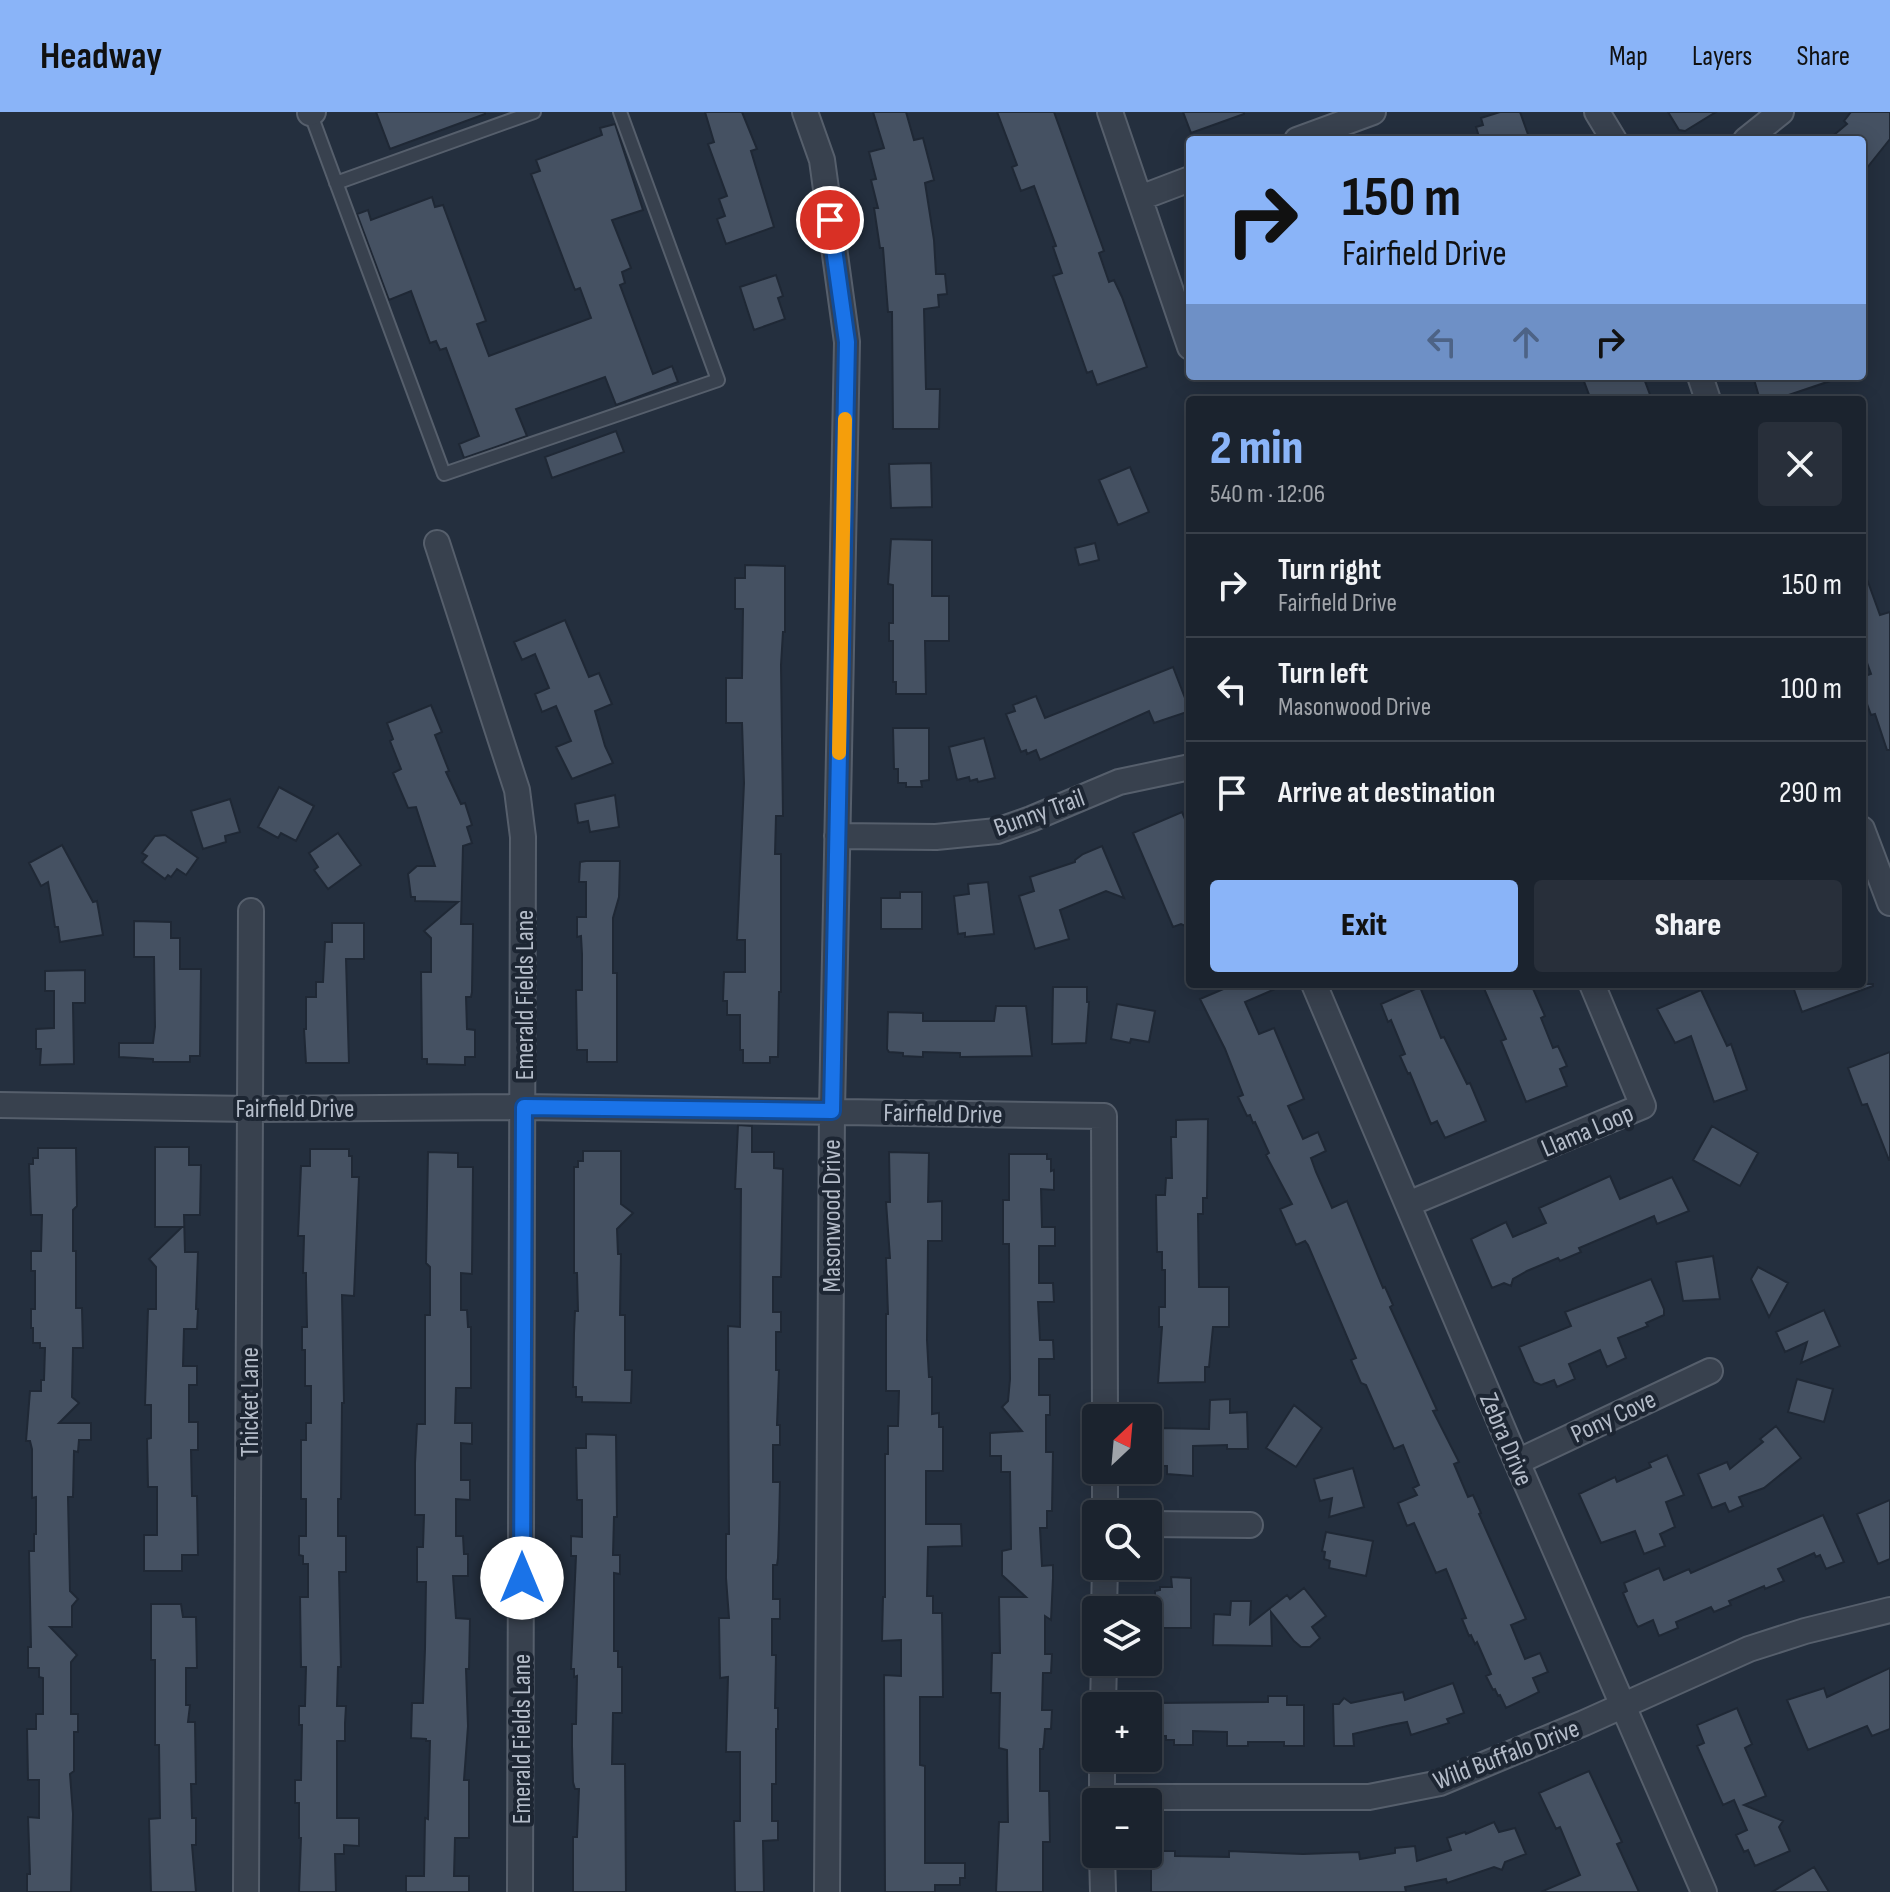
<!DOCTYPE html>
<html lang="en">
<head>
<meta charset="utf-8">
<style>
	body { margin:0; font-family:"Sofia Sans Condensed",sans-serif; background:#282f3a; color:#f1f3f6; height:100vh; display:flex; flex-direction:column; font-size:30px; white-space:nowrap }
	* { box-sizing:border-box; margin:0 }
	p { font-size:26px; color:#a0a4aa }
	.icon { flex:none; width:44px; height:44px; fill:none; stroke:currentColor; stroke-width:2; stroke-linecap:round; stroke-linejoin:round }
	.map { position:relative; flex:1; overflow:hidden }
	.drawer { position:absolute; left:1186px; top:284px; width:680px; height:592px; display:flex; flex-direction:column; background:#1b232e; border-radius:8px; box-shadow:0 4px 20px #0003,0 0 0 2px #39404a }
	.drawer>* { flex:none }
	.banner { position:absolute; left:1186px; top:24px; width:680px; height:244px; border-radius:8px; box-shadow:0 4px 20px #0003,0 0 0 2px #39404a; background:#8ab4f8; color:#111; overflow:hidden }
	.needle { width:52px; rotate:26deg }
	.tools { position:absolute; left:1082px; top:1292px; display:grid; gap:16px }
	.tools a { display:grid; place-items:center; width:80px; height:80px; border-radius:8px; background:#1b232e; box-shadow:0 4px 20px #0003,0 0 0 2px #39404a; font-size:40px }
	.pin { position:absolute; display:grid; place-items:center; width:68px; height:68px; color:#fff; margin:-34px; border:4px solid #fff; border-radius:50%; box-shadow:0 2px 8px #0007 }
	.me { position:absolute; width:88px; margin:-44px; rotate:0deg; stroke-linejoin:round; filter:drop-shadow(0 0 6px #0008) }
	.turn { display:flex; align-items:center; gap:28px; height:168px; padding:0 24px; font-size:36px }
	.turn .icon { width:104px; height:104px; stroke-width:2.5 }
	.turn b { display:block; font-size:56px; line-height:68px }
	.lanes { display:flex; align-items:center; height:76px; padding:0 24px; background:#0003; justify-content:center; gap:40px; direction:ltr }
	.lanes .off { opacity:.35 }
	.round { display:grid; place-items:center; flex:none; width:84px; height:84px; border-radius:8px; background:#282f3a }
	.overview { display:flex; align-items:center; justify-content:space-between; height:136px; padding:0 24px }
	h1 { font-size:48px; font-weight:800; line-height:60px; color:#8ab4f8 }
	.action { display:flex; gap:16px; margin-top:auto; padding:16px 24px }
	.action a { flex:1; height:92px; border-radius:8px; background:#8ab4f8; color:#111; font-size:32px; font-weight:800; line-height:92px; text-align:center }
	.action a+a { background:#282f3a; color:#f1f3f6 }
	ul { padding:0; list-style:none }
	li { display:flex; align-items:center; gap:24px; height:104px; padding:0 24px; border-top:2px solid #39404a }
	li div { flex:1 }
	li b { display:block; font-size:30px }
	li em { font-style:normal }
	header { display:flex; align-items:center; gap:48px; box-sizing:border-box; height:112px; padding:0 40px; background:#8ab4f8; color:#111 }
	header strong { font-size:38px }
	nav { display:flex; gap:44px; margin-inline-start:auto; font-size:28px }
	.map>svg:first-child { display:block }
	.building { fill:#455162; stroke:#1f2835; stroke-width:2 }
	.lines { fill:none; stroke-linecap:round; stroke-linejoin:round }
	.lane-casing { stroke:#565f6c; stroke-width:16 }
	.street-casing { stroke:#565f6c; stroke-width:28 }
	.lane { stroke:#38414e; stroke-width:12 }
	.street { stroke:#38414e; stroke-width:24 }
	.route-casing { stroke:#114b97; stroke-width:20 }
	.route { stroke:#1a73e8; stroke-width:14 }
	.slow { stroke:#f59e0b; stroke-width:14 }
	.labels { text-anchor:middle; stroke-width:8; stroke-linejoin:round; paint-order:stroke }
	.street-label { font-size:26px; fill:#b4bcc9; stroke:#1d2633 }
</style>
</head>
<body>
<header>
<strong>Headway</strong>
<nav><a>Map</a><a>Layers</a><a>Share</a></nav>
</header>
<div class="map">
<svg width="1890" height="1780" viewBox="0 0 1890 1780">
	<rect width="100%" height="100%" fill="#242f3e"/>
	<path class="building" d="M376 0H485V2L390 37Z
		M705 0H742L757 37 751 39 774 115 726 132 717 107 725 104 719 87 727 84 708 32 714 30Z
		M873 0H906L914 28 923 26 934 68 925 71 934 128 936 162H945L947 182 938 183 939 195 924 197 926 277H940L939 317H893L892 200H888L883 136H880L874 96H878L871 68 876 67 869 40 884 36Z
		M997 0H1054L1104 139 1099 141 1109 170 1114 168 1122 185 1147 255 1097 273 1092 259 1087 261 1053 164 1062 161 1053 135 1056 134 1034 74 1021 79 1012 55 1017 53Z
		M1183 0H1244V2L1191 21Z
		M1500 0H1520L1530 28H1480L1476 15 1483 13 1481 6Z
		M1668 0H1716L1685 19 1679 18Z
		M1851 0H1890V27L1862 62V28H1828L1847 12 1844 9Z
		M615 12 643 98 612 108 631 156 622 160 625 171 620 173 653 262 672 254 678 270 616 293 605 265 516 297 527 324 464 346 459 332 479 324 446 236 440 238 436 229 430 231 411 179 389 188 357 102 368 98 371 108 432 85 435 95 443 93 486 209 477 212 489 244 591 206 580 176 575 178 531 62 540 59 536 48 602 23 600 16Z
		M776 163 783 184 778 186 785 207 754 218 740 175Z
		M1582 264H1643L1652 288H1591Z
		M1753 264H1835L1836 267 1774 288H1760Z
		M616 319 624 340 552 366 545 345Z
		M931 351 932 395 891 396 889 352Z
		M1130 355 1149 400 1118 413 1099 368Z
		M891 427 932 428V484H949V529H925L926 582H896V570H893V529H889V511H893V473L888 472Z
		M1095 431 1099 448 1079 453 1075 436Z
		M745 453 785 454V520H783L781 553 783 704H776L775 742H781V880H779L778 945H770V951H743V938H740V903H727V889H723L724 860H745V828H737L744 671 742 611H726V566H742L743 497H735V466H745Z
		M1864 459 1880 503 1890 500V638H1887L1875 602 1871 603 1862 578V565L1871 562 1862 537V460Z
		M565 508 589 565 599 561 612 592 595 599 605 634 613 651 572 667 556 635 571 629 556 594 542 600 535 582 549 576 535 542 522 548 514 530Z
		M1173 555 1190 599 1154 611 1149 599 1040 648 1036 638 1027 642 1026 638 1021 640 1006 602 1015 599 1013 593 1036 584 1045 606Z
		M431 593 442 620 435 623 449 659 446 660 461 692 465 691 472 713 467 715 472 731 463 734 461 812H473L472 880 471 885H466L467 917 475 918V945H465V953L427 952V947H422L421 860H431V826L424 819 458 790 415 789V785H411L408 762 417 754H435L416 695 408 696 393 661 401 657 390 629 393 627 387 611Z
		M893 616H929V668L921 669 922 675H906V671H898V657H894Z
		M984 626 995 666 978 670 977 667 970 669 969 665 957 668 949 635Z
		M279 675 314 694 296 729 281 721 278 726 258 715Z
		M615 683 619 715 590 720 588 709 578 711 575 692Z
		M230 687 240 720 225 724 226 730 203 737 191 699Z
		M1182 700 1190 719V816L1181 812 1173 815 1133 721Z
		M338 721 361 753 328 777 314 758 318 755 309 741Z
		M165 723 198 746 186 763 177 757 171 765 168 763 165 767 142 750 147 744 142 741 155 724Z
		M62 733 93 790 97 789 103 823 60 830 58 815H55L48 770 41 774 29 751Z
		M1102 734 1124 786 1106 779 1060 798 1069 827 1035 837 1019 784 1034 779 1030 765 1075 750V748L1083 742Z
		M586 749H620L619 785 613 806V861H617V950H587V938H577L576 878H582V842L581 824 577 825V805H586V770H579L580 750Z
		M988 770 994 822 965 825V821L958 822 954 784 969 782 968 772Z
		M900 780H922V817H881V786H900Z
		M134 809 171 810V826H180V857H201L200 944H190V950H153V947L119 945V931H153L155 915 154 845H134Z
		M332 811H364V847H346L349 951H306L304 917H306V885H316V870H323L325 830H332Z
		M85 858V891H73L74 952 40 953 41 937H36V917L54 916V879H45V859Z
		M1235 872H1287L1245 890 1259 922 1274 916 1304 987 1288 994 1303 1027 1318 1020 1326 1039 1311 1046 1316 1060 1332 1096 1347 1089 1383 1176 1385 1175 1393 1193 1390 1195 1437 1298 1433 1299 1459 1350 1454 1352 1468 1385 1473 1383 1481 1401 1479 1402 1526 1507 1511 1513 1525 1547 1540 1541 1548 1560 1533 1566 1539 1580 1506 1596 1500 1583 1498 1584 1495 1577 1493 1578 1486 1564 1491 1562 1477 1530 1475 1532 1471 1523 1469 1524 1462 1507 1466 1506 1446 1457 1436 1461 1414 1411 1407 1414 1398 1391 1417 1383 1413 1376 1419 1373 1403 1333 1394 1337 1366 1273 1361 1271 1351 1248 1356 1246 1308 1133 1305 1129 1296 1133 1280 1097 1292 1092 1266 1043 1269 1041 1255 1010 1253 1011 1250 1003 1247 1004 1238 985 1243 983 1225 937 1200 887Z
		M1482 872H1531L1545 904 1541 906 1553 936 1558 934 1567 954 1560 957 1567 974 1526 990 1501 929 1506 927Z
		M1792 872H1873V874L1802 900Z
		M1053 875H1087V890H1089L1086 931 1052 932Z
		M1420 875 1441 926 1444 925 1467 972 1470 971 1486 1009 1445 1026 1437 1009 1431 1012 1410 961 1408 962 1400 944 1405 942 1391 908 1388 910 1381 892Z
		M1701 878 1727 934 1731 932 1747 978 1714 990 1691 924 1675 931 1657 897Z
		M1117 892 1155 899 1149 930 1131 927 1130 931 1111 927Z
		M996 894H1026L1032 944 960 945V941L923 940V945L903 944V941L889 940 887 937 888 900 923 901V909H994Z
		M1890 940V1048H1889L1867 992 1862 993 1848 956Z
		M1208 1007 1207 1086H1203V1102H1198L1199 1175H1229V1215H1213L1209 1255H1205V1270L1158 1271 1162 1215H1159V1195H1165V1158H1162V1140H1157L1156 1083H1165L1166 1066H1172L1171 1025H1176V1008Z
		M738 1013 752 1014V1040H774V1056L783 1057 781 1165H773V1200H781V1220H776V1258H779L777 1313H780V1333H773V1370H780L779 1415 778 1446 777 1453H773V1487H780V1507H772V1543H776L775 1596H778V1617H776V1672H772V1709H778V1728L763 1729 764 1780H735L734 1709H740V1640H726L728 1565 720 1566 719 1506H729L726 1466V1422H729L728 1214 740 1215 741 1077H735Z
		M1712 1014 1758 1041 1740 1074 1693 1048Z
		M155 1035H189V1053H201L200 1103H184L185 1140H198L196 1197H198L197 1217H184L183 1254H197V1273H189V1310H198V1338H191L192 1384H197L198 1443H182V1459H144V1423H157V1375H148L147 1327 151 1326V1293H145L148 1197H156V1155L149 1147 182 1115H155Z
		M38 1036H76L77 1094 73 1098V1139H76V1196H82L83 1236H73L72 1285 79 1291 59 1311H91V1328H79L78 1340 74 1339 73 1385H68L70 1479 78 1487 72 1494V1515H50L77 1543 71 1550V1602H78V1620H74V1659L70 1662 73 1702 71 1780H27V1762H30L28 1705 39 1706V1668H28L27 1617H36V1602H43V1566L39 1565V1556H28V1535H31L29 1439H34V1422H36V1385L32 1386V1337L30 1329H26L30 1279H41V1268H44L45 1236H40V1231H33V1216H31V1197H35V1159H31V1139H41L42 1103H31L29 1052H33V1046H38Z
		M310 1037H349V1044H352V1065H359L354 1184 342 1183 344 1291H342L341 1387H338V1424H346V1460H339L341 1555H338L337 1594H346L345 1611V1629H337V1706H359V1734L344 1733V1742H335L336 1780H299L301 1726H299V1691H295V1668H301L302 1613H299V1594H305L306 1555H301L300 1485H308V1452H303V1444L299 1443V1424H306V1387H301V1328H306V1311H311V1274H305V1238H302V1215H307L306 1168V1161H303L304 1124H298L299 1101 301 1054H310Z
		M583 1039H621V1092L633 1101 617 1117 618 1142H621L620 1203H625V1258H632L631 1291 582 1290V1285H576V1275H573L574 1221 575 1199H578L577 1161H574V1055H578V1049H583Z
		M428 1040 458 1041V1055H473L472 1162 461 1161V1198H467L468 1215H471V1276H456L455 1311H472V1332L461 1331V1368H470V1388L456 1387V1424H463L464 1442H468V1464H453L456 1506 470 1507 469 1557H466L468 1614 464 1668H469V1726H455L454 1764H469V1780H406V1764H424L425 1706 428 1707 430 1629H426V1627L411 1626 412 1591H423L425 1537 426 1470H417V1435H423L424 1403H415V1351L417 1312H425V1203H430V1155L426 1151Z
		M889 1040 929 1041 928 1090 942 1089V1129H928L927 1228 929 1265H932V1302L939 1301V1315H943V1359H926V1412H961L962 1434 928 1435 927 1484H933V1501H942L943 1585H920V1653L925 1654V1751H965V1766H960V1773H935V1780H885L884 1563 901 1564V1528L882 1529 883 1485H885V1342H888V1314H898L899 1279H886V1202H888L886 1146H890L886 1090H890Z
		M1009 1042H1047V1047H1051V1059L1054 1058V1078L1041 1077 1042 1115H1055V1134H1039V1171H1053L1054 1190H1038L1040 1228H1053L1054 1247H1039V1283H1050V1303H1046V1340H1053L1052 1399H1047V1416H1040L1042 1454 1053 1453V1466L1051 1508 1045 1504V1542H1052L1051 1561H1043L1042 1598H1052L1051 1617H1045L1044 1631 1043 1637H1040V1679H1049L1050 1730H1043V1780H996L999 1710H1008L1007 1638 999 1636 1000 1581H991L992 1541H1000L999 1485H1026L1002 1463V1439L1011 1437 1010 1360H1001V1344H990V1321L1022 1319 1002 1295 1008 1289 1010 1267 1009 1132H1003V1088H1009Z
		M1610 1064 1620 1087 1672 1065 1689 1099 1657 1112 1654 1104 1579 1136 1581 1140 1560 1149 1558 1146 1527 1159 1513 1167 1511 1174 1504 1171 1492 1176 1471 1127 1506 1110 1513 1125 1546 1111 1539 1096Z
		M1713 1144 1720 1187 1683 1189 1676 1150Z
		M1758 1155 1788 1171 1769 1205 1751 1167Z
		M1651 1167 1664 1197V1203L1646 1211 1648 1214 1618 1226 1626 1246 1607 1255 1600 1238 1569 1252 1575 1267 1557 1275 1554 1268 1541 1273 1534 1270 1519 1235 1571 1214 1565 1200Z
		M1824 1198 1840 1234 1801 1251 1807 1230 1785 1240 1776 1220Z
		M1797 1267 1833 1277 1824 1310 1788 1300Z
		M1230 1287V1301L1247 1300 1248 1337H1227V1333L1193 1334V1364L1167 1362V1354H1157L1158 1316 1209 1317 1210 1288Z
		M1294 1293 1322 1316 1296 1355 1266 1336Z
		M1776 1314 1801 1346 1764 1376 1739 1385 1743 1394 1729 1400 1725 1391 1712 1396 1698 1362 1727 1350 1730 1357 1763 1330 1760 1327Z
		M586 1322 616 1323 617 1405H614L613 1443H620V1462L614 1461V1539H618V1555H622V1601H613L612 1652H625L626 1780H573V1725H577L579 1677H575L573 1670 572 1634V1612H576L577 1564 574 1565V1557H571L576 1444H571V1424L582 1425V1388H577L576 1336H586Z
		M1667 1343 1684 1383 1666 1390 1675 1415 1660 1422 1665 1434 1644 1442 1635 1419 1601 1431 1579 1382 1615 1365 1617 1370 1651 1355 1649 1351Z
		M1353 1356 1364 1395 1329 1405 1332 1386 1320 1389 1314 1367Z
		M1890 1388V1447L1878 1452 1857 1402Z
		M1823 1403 1844 1450 1826 1457 1820 1443 1816 1445 1814 1441 1778 1457 1784 1469 1765 1477 1764 1474 1729 1489 1731 1493 1714 1500 1711 1495 1676 1510 1678 1516 1659 1524 1653 1508 1638 1515 1635 1510 1623 1481 1627 1479 1624 1471 1659 1456 1664 1468 1689 1457 1691 1461Z
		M1326 1420 1373 1429 1366 1464 1329 1456 1330 1449 1324 1447 1325 1440 1322 1439Z
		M1171 1465 1191 1466V1516H1155V1479L1160 1478V1475H1172Z
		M1304 1476 1326 1504 1312 1515 1320 1526 1310 1535H1301L1294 1529 1271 1500 1272 1534 1213 1533 1214 1502 1230 1503 1231 1489H1251L1250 1512 1287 1483 1290 1487Z
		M151 1492H181L183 1505H196L197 1556H186V1593H190L188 1610H195L196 1672H191L192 1706H196V1733H192L196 1780H151L149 1707 160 1706 159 1633H155V1548H151Z
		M1890 1556V1617L1872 1624 1867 1614 1808 1638 1787 1588 1824 1576 1827 1585Z
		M1453 1571 1464 1601 1447 1607 1449 1611 1411 1623 1407 1610 1391 1613 1353 1622 1354 1634H1334L1333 1592H1339L1344 1586 1351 1591 1403 1580 1405 1588Z
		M1268 1584H1287V1593H1304V1634H1284V1630H1248V1634H1227V1620L1193 1619V1633H1174V1628H1166V1624H1155V1591L1268 1590Z
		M1737 1596 1752 1632 1745 1636 1766 1684 1744 1693 1783 1709 1779 1715 1790 1739 1755 1754 1748 1738 1744 1740 1736 1723 1747 1718 1734 1688 1723 1693 1697 1634 1704 1631 1697 1613Z
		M1589 1659 1622 1730 1617 1732 1639 1780H1541L1580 1763 1560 1715 1556 1717 1539 1681Z
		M1494 1710 1499 1720 1515 1716 1526 1742 1505 1750 1502 1758 1494 1755 1447 1771 1446 1767 1405 1775 1406 1780H1151V1739H1175V1744L1229 1745V1739L1303 1742 1359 1740 1360 1747 1395 1741V1736L1415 1734 1417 1749 1451 1738 1447 1726 1465 1720 1466 1722Z
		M1814 1755 1829 1780H1772Z"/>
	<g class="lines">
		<g class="lane-casing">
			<path id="lane" d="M310 0 444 362 718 268 620 0
				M336 71 534 0"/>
		</g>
		<g class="street-casing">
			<path id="street" d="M805 0 822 48 847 230 832 999 827 1780
				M1110 0 1190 235
				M1597 0 1614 28
				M310 1 313 0
				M1297 28 1373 0
				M1746 28 1781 0
				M1140 86 1190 67
				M1700 264 1708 288
				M437 431 517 678 523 725 520 1780
				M1862 717 1890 791
				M837 724 936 725 997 719 1031 707 1119 670 1190 655
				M1314 872 1517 1350 1704 1780
				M0 993 250 997 524 995 1104 1004 1105 1306
				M1408 1092 1643 994 1592 872
				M1517 1350 1710 1259
				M1105 1358V1402
				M1148 1412 1250 1413
				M1104 1498 1105 1454
				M1103 1594 1104 1550
				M1102 1685H1369L1440 1671 1584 1611 1749 1537 1805 1519 1890 1498
				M1102 1690V1646
				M1102 1742 1103 1780
				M246 1780 251 799"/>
		</g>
		<use href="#lane" class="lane"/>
		<use href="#street" class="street"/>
	</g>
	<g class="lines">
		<g class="route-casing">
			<path id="route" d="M522 1466 524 995 832 999 847 230 830 108"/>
		</g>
		<use href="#route" class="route"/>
		<path class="slow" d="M839 641 845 307"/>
	</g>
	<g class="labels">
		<g class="street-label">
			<text transform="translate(1039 700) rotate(-20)" y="9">Bunny Trail</text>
			<text transform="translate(524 883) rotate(-90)" y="9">Emerald Fields Lane</text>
			<text x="295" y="1005">Fairfield Drive</text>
			<text transform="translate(943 1001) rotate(1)" y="9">Fairfield Drive</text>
			<text transform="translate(1587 1018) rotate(-23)" y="9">Llama Loop</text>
			<text transform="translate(831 1104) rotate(-90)" y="9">Masonwood Drive</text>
			<text transform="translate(249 1290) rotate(-90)" y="9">Thicket Lane</text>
			<text transform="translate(1613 1304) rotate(-25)" y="9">Pony Cove</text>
			<text transform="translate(1507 1327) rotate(67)" y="9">Zebra Drive</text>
			<text transform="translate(521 1627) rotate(-90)" y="9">Emerald Fields Lane</text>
			<text transform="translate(1506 1642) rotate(-21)" y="9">Wild Buffalo Drive</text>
		</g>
	</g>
</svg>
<div class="tools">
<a><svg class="needle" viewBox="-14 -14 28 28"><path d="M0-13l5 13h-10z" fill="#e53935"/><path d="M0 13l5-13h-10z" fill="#a0a4aa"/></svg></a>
<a><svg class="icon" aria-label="search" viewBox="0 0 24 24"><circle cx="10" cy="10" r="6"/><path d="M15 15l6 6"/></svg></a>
<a><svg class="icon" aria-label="layers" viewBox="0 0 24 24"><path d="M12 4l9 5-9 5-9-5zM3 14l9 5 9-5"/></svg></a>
<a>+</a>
<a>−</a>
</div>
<div class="pin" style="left:830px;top:108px;background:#d93025"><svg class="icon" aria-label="arrive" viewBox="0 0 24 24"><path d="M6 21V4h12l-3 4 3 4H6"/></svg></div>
<svg class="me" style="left:522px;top:1466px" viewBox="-20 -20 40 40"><circle r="19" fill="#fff"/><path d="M0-13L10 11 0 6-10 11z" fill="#1a73e8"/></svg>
<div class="banner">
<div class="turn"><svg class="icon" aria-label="right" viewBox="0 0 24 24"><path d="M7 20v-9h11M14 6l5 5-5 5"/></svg><div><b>150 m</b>Fairfield Drive</div></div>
<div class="lanes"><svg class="icon off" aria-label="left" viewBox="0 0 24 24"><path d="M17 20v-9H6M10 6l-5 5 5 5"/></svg><svg class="icon off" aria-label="ahead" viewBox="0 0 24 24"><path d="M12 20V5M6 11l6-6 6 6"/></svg><svg class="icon" aria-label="right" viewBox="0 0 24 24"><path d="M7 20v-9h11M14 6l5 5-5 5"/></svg></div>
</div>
<section class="drawer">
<div class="overview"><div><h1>2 min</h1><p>540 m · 12:06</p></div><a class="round"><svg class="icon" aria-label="close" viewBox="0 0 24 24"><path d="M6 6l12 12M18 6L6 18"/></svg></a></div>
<ul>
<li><svg class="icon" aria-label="right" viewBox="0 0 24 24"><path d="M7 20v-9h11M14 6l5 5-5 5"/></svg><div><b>Turn right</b><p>Fairfield Drive</p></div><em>150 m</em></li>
<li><svg class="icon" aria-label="left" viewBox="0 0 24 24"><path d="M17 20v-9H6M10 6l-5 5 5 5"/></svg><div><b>Turn left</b><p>Masonwood Drive</p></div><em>100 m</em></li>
<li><svg class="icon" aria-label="arrive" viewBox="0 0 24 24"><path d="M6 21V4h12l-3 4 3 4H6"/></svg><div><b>Arrive at destination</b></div><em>290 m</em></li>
</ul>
<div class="action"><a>Exit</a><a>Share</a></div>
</section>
</div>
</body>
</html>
